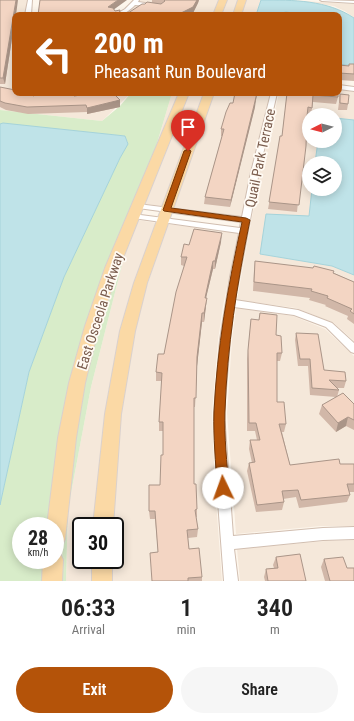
<!DOCTYPE html>
<html lang="en">
<head>
<meta charset="utf-8">
<style>
	body { margin:0; font-family:"Roboto Condensed",sans-serif; background:#f6f6f6; color:#222; height:100vh; display:flex; flex-direction:column; font-size:15px; white-space:nowrap }
	* { box-sizing:border-box; margin:0 }
	p { font-size:13px; color:#767676 }
	.icon { flex:none; width:22px; height:22px; fill:none; stroke:currentColor; stroke-width:2; stroke-linecap:round; stroke-linejoin:round }
	.map { position:relative; height:581px; overflow:hidden }
	.drawer { display:flex; flex-direction:column; background:#fff; flex:1 }
	.drawer>* { flex:none }
	.top-card { position:absolute; left:12px; top:12px; width:330px; height:84px; border-radius:8px; box-shadow:0 2px 10px #0003; background:#b45309; color:#fff; overflow:hidden }
	.needle { width:26px; rotate:264deg }
	.tools { position:absolute; left:302px; top:108px; display:grid; gap:8px }
	.tools a { display:grid; place-items:center; width:40px; height:40px; border-radius:50%; background:#fff; box-shadow:0 2px 10px #0003; font-size:20px }
	.speed { position:absolute; left:12px; top:517px; display:flex; gap:8px; font-size:20px; font-weight:700; text-align:center }
	.speed>* { display:grid; place-content:center; width:52px; height:52px; border-radius:50%; background:#fff; box-shadow:0 2px 10px #0003; line-height:1 }
	.speed small { font-size:10px; font-weight:400 }
	.speed .limit { border:2px solid #111; border-radius:6px; background:#fff; color:#111 }
	.pin { position:absolute; display:grid; place-items:center; width:34px; height:34px; color:#fff; margin:-41px -17px; border-radius:50% 50% 50% 0; rotate:-45deg; box-shadow:0 0 4px #0007 }
	.pin .icon { rotate:45deg }
	.me { position:absolute; width:44px; margin:-22px; rotate:357deg; stroke-linejoin:round; filter:drop-shadow(0 0 3px #0008) }
	.turn { display:flex; align-items:center; gap:14px; height:84px; padding:0 16px; font-size:18px }
	.turn .icon { width:52px; height:52px; stroke-width:2.5 }
	.turn b { display:block; font-size:28px; line-height:34px }
	.eta { display:flex; justify-content:space-evenly; align-items:center; height:68px; text-align:center }
	.eta b { font-size:24px; font-weight:600; line-height:28px }
	.cta { display:flex; gap:8px; margin-top:auto; padding:8px 16px }
	.cta a { flex:1; height:46px; border-radius:24px; background:#b45309; color:#fff; font-size:16px; font-weight:600; line-height:46px; text-align:center }
	.cta a+a { background:#f6f6f6; color:#222 }
	.map>svg:first-child { display:block }
	.residential { fill:#f5e8da }
	.green { fill:#d8ecc9 }
	.water { fill:#bfe3e8; stroke:#a5d3da }
	.lines { fill:none; stroke-linecap:round; stroke-linejoin:round }
	.minor-casing { stroke:#d1beb0; stroke-width:2 }
	.primary-casing { stroke:#dad1cd; stroke-width:2 }
	.minor { fill:#fff; fill-rule:evenodd }
	.primary { fill:#fbd9a5; fill-rule:evenodd }
	.wall { fill:#d1b7a8 }
	.shaded-wall { fill:#aa9588 }
	.building { fill:#f3d5c3; stroke:#aa9588 }
	.route { fill:#b45309; stroke:#753606 }
	.labels { text-anchor:middle; stroke-width:3.5; stroke-linejoin:round; paint-order:stroke }
	.street-label { font-size:14px; fill:#7a5c4d; stroke:#fffaf3 }
</style>
</head>
<body>
<div class="map">
<svg width="354" height="581" viewBox="0 0 354 581">
	<rect width="100%" height="100%" fill="#fdf6ec"/>
	<path class="residential" d="M2 0H27L25 15H15V93H31L51 96 75 93H131L102 121 0 110V8Z
		M140 0H220L213 15H122L136 5H165L138 2Z
		M226 0H239L233 15H220Z
		M246 0H261L256 14 257 15H241Z
		M285 0 354 4V18L345 11 334 6Z
		M339 89 354 92V120L335 118V115H309V141H318L315 163H309V189H312L309 216 260 254 332 266 354 275V341L334 323 296 308 237 300 260 173 279 93H339Z
		M172 93H180L151 163Z
		M189 93H205L163 206 145 204Z
		M213 93H270L250 172 242 216 173 207Z
		M138 220 157 223 128 304 108 393 100 456 95 526H81V560H94L93 581H66L68 509 91 387 126 249Z
		M167 224 238 233 223 306 218 340 212 413 215 488 222 581H111V560H115V526H112L122 393 141 304Z
		M236 308 293 316 325 329 354 356V526H321L236 534 227 413 232 340Z
		M354 540V581H240L237 549 325 541Z"/>
	<path class="green" d="M131 93H172L151 163 59 437 48 526H21V560H44L43 581H0V505L29 372 64 277 120 158 128 143 125 136 116 135 0 124V110L102 121 120 106Z
		M126 249 91 387 68 509 66 581H61C65 468 84 355 126 249Z"/>
	<path class="water" d="M261 0C294 0 327 0 354 18V66L339 64V15H304L286 12 273 15H256Z
		M335 118 354 120V275L332 266 260 254 266 214 309 216 312 189H335V163H315L318 141H335Z
		M3 123 116 135 125 136 128 144 120 158 64 277 29 372 0 505V124Z"/>
	<g class="lines">
		<g class="minor-casing">
			<path id="minor" d="M28 0H32L31 15H25Z
				M134 0H139L138 2 159 5 156 7 135 5C129 11 124 15 115 15L125 9Z
				M320 0 354 1V3L322 1Z
				M339 85 354 87V91L339 89Z
				M37 93H68L65 95H40Z
				M271 93H277L259 172 235 300 298 310 332 323 354 343V353L351 352 326 327 294 315 234 307 230 340 224 413 233 536 323 528 354 527V539L323 540 234 549 238 581H224L217 488 214 413 220 340 230 277 239 233 133 218 129 216 133 214 240 228 241 222 138 208 134 206 138 204 242 217 251 172Z"/>
		</g>
		<g class="primary-casing">
			<path id="primary" d="M219 0H227L221 15H213Z
				M238 0H246L241 15H233Z
				M179 93H189L119 268 99 326 85 383 76 438 65 539 62 546 55 548V526H47L58 438 69 383 85 326 105 268Z
				M204 93H214L147 283 135 331 121 414 113 526H93L105 414 120 331 134 283Z
				M55 551 60 553 63 560 62 581H42L43 560H55Z
				M92 560H112V581H92Z"/>
		</g>
		<use href="#minor" class="minor"/>
		<use href="#primary" class="primary"/>
	</g>
	<path class="wall" d="M0 0 15 15V19L5 84H0Z
		M152 0H199L198 3 193 13 189 15H125L145 4 152 3Z
		M354 64V81L339 80V65L349 66Z
		M0 87 34 96 49 95V93H62V94L74 96 95 93H134L132 96 114 95 120 100V107L87 114V112L28 114 6 110 0 107Z
		M287 93 338 97 336 104 313 102 311 114H307L297 212 268 209 282 136Z
		M340 94 348 104 347 110H338Z
		M255 107 230 207 204 204 205 197 222 136H221V129Z
		M221 242 215 269H213L206 298V306L204 322H202L197 366 195 407H194V484L197 509V517H196L198 529 197 537 188 538 189 549 202 577V581H152L158 552 155 519H150L149 511 160 485 163 455V431H159V422L162 381H156V372L164 354 184 266 181 265V257L189 245Z
		M255 261 334 273 354 282V324L347 319 348 316 325 306 326 305 309 300 310 298 253 291 254 270Z
		M260 313 276 335 282 353 280 361H277V402L286 424 284 432H282L290 465 354 464V492H349L350 495 347 502 299 508 296 497 283 499 284 502 282 510 256 512 247 471 249 463H252L249 449 250 440H257L255 431H247V359L251 319 259 320Z
		M296 333 324 370 346 381 344 388H337L339 390 337 397 354 404V430L346 426 336 432 319 414 322 405 336 397 310 395 308 366H298L295 340Z
		M276 557 306 581H265L264 577 266 569 274 568 273 565Z
		M324 559 347 568 354 581H325L321 567Z"/>
	<path class="shaded-wall" d="M16 0H18L16 15H15V19L5 84 3 78Z
		M118 0H127L109 13 108 7Z
		M197 0H199L198 3 193 13 189 15H171V14Z
		M257 93 255 107 230 207 231 200Z
		M120 100V107L87 114V108Z
		M222 233 221 242 215 269V261Z
		M213 261V269L204 306 205 298Z
		M207 298 204 322V313Z
		M202 313V322L197 366 195 407 197 357Z
		M348 417 346 426 336 432 338 423Z"/>
	<path class="building" d="M0 0H16L3 78H0Z
		M40 0H118L108 7 113 8 115 11 120 10 119 15H38Z
		M164 0H197L193 7 181 13 171 14 154 13 150 15H125L142 4H145L147 2 161 4 165 1Z
		M349 64H354V74L339 73V65L349 66Z
		M0 87 15 90V93H26L34 96V94L49 95V93H61V94H74V96L95 93H113L120 100 87 108 86 105 27 107 5 103 0 101Z
		M235 93H257L231 200 205 197 224 129H221L226 112 230 103H233Z
		M287 93H338V97L313 95 312 108 308 107 307 116 306 146 299 205 269 202 280 136H282Z
		M340 94 349 95 348 104 340 103Z
		M194 229 222 233 215 261H213L205 298H207L204 313H202L197 357 196 398H194V484H196L197 509 195 510 198 529 187 530 189 549 199 548 202 577 188 578V581H152L150 553 158 552 155 511H149V485H160L161 455H163V422H159L162 373 156 372 158 354H164L176 292 187 257H181L184 244 189 245Z
		M255 261 313 268 314 266 334 271 333 273 354 282V314L350 311 352 309 327 298 328 296 311 291 312 289 254 282Z
		M260 313 277 315 276 335 281 336 282 353H277V402H284L286 424H279L290 465 339 459 340 464H354V484H347L350 495 301 500 298 490 282 491 284 502 257 505 249 463 255 462 250 440H260L256 423H249L248 350 251 319 259 320Z
		M296 333 318 334 324 370 345 372 346 381 329 380 339 390 312 388 310 359H300Z
		M343 393 354 404V420L348 417 338 423 322 405Z
		M300 554 306 581H268L266 569 278 568 276 557Z
		M343 557 347 568H354V581H330L324 559Z"/>
	<path class="route" d="M188 149 191 151 171 208 246 218 250 220C237 284 227 347 225 411 224 437 227 463 229 488L227 492 223 493 219 492 217 488C216 463 213 437 214 412 217 348 228 285 242 222L164 211 163 210 184 151Z"/>
	<g class="labels">
		<g class="street-label">
			<text transform="translate(260 158) rotate(-78)" y="5">Quail Park Terrace</text>
			<text transform="translate(100 311) rotate(-72)" y="5">East Osceola Parkway</text>
		</g>
	</g>
</svg>
<div class="tools">
<a><svg class="needle" viewBox="-14 -14 28 28"><path d="M0-13l5 13h-10z" fill="#e53935"/><path d="M0 13l5-13h-10z" fill="#767676"/></svg></a>
<a><svg class="icon" aria-label="layers" viewBox="0 0 24 24"><path d="M12 4l9 5-9 5-9-5zM3 14l9 5 9-5"/></svg></a>
</div>
<div class="speed"><div>28<small>km/h</small></div><div class="limit">30</div></div>
<div class="pin" style="left:188px;top:151px;background:#d93025"><svg class="icon" aria-label="arrive" viewBox="0 0 24 24"><path d="M6 21V4h12l-3 4 3 4H6"/></svg></div>
<svg class="me" style="left:223px;top:488px" viewBox="-20 -20 40 40"><circle r="19" fill="#fff"/><path d="M0-13L10 11 0 6-10 11z" fill="#b45309"/></svg>
<div class="top-card">
<div class="turn"><svg class="icon" aria-label="left" viewBox="0 0 24 24"><path d="M17 20v-9H6M10 6l-5 5 5 5"/></svg><div><b>200 m</b>Pheasant Run Boulevard</div></div>
</div>
</div>
<section class="drawer">
<div class="eta">
<div><b>06:33</b><p>Arrival</p></div>
<div><b>1</b><p>min</p></div>
<div><b>340</b><p>m</p></div>
</div>
<div class="cta"><a>Exit</a><a>Share</a></div>
</section>
</body>
</html>
